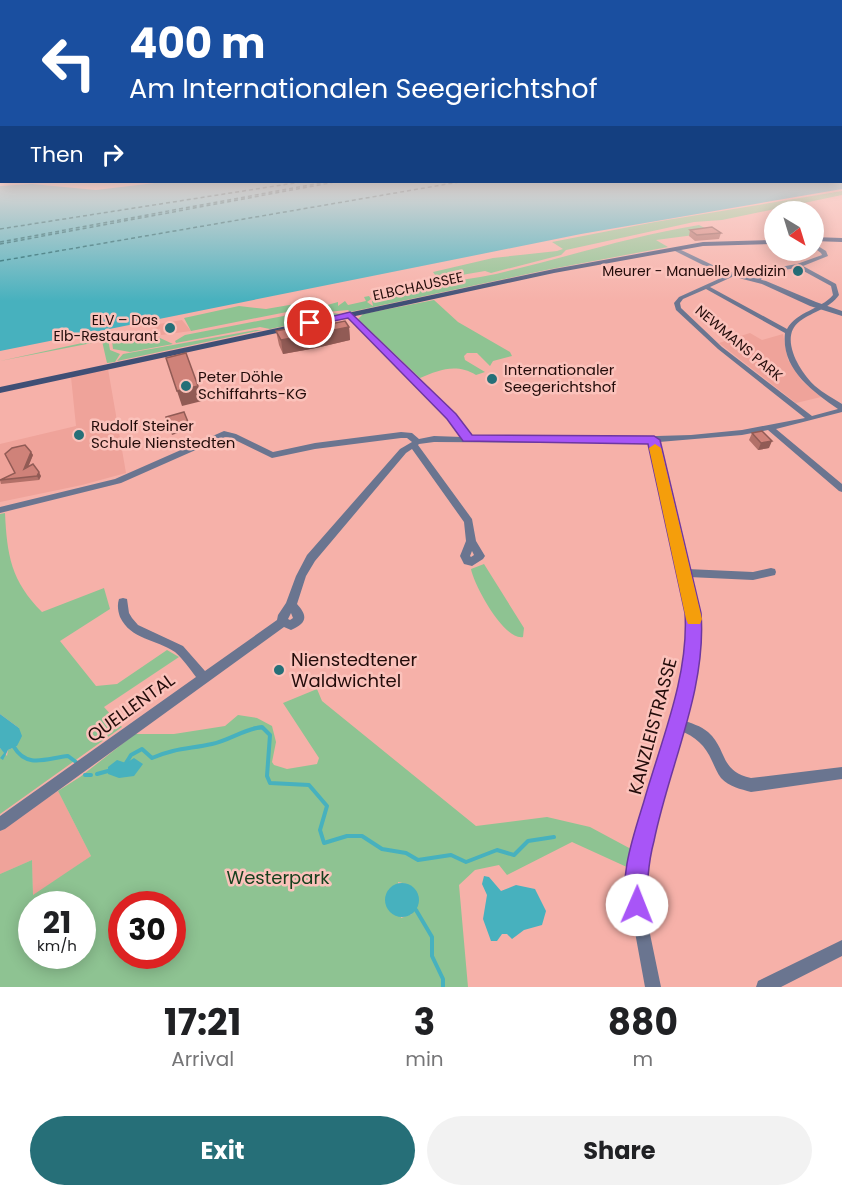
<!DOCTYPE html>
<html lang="en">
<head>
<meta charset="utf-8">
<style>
	body { margin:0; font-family:Poppins,sans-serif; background:#f2f2f2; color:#202124; height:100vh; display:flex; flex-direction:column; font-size:22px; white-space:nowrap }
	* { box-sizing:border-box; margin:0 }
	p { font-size:20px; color:#757577 }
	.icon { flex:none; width:33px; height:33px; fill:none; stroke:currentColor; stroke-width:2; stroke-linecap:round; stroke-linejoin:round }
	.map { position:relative; height:987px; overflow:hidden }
	.side { display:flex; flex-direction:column; background:#fff; flex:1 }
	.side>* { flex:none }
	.hud { position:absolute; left:0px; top:0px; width:843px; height:183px; box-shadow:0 3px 15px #0003; background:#1a4fa0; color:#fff; overflow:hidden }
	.needle { width:39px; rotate:142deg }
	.fabs { position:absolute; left:764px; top:201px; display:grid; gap:12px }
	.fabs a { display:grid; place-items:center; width:60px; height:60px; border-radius:50%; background:#fff; box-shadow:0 3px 15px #0003; font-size:30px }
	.speed { position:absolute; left:18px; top:891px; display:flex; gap:12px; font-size:30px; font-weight:700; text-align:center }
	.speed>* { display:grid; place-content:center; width:78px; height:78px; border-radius:50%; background:#fff; box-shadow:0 3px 15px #0003; line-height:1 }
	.speed small { font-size:15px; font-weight:400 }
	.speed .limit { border:9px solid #d22; background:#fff; color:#111 }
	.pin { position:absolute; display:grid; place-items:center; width:51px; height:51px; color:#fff; margin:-26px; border:3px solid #fff; border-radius:50%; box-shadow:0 2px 6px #0007 }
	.me { position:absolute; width:66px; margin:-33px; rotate:1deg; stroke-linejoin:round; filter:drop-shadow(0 0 4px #0008) }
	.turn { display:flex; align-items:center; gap:21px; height:126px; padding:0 30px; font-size:27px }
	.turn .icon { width:78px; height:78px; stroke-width:2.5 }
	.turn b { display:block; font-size:42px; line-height:51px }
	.then { display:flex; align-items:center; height:57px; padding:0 30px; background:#0003; gap:12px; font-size:22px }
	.eta { display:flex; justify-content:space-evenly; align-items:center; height:102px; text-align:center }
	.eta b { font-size:36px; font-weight:700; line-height:42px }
	.cta { display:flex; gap:12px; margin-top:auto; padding:12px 30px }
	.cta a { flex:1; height:69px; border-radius:36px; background:#266f78; color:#fff; font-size:24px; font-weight:700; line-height:69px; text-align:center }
	.cta a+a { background:#f2f2f2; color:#202124 }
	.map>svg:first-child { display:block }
	.built { fill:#efa39a }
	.green { fill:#8ec392; fill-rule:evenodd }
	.water { fill:#47b1be }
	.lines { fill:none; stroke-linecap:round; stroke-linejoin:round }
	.stream-far1 { stroke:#47b1be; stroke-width:3 }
	.stream { stroke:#47b1be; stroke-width:4 }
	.ferry { stroke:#005f68; stroke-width:1.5; stroke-dasharray:4 3; stroke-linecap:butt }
	.minor { fill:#6a7590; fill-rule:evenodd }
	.tertiary { fill:#6a7590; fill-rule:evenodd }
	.secondary { fill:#3f4f75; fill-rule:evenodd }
	.wall { fill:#b27068 }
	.shaded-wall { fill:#915b55 }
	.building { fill:#cf8279; stroke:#915b55; stroke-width:1.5 }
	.route { fill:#a855f7; stroke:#6d37a1; stroke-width:1.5 }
	.slow { fill:#f59e0b }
	.poi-dot { fill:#266f78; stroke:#fbc2bb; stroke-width:2 }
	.labels { text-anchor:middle; stroke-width:5; stroke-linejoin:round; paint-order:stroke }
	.far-poi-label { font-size:14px; fill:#230c0a; stroke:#fbc2bb; text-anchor:end }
	.far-street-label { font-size:14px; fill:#230c0a; stroke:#fbc2bb }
	.poi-label { font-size:15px; fill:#230c0a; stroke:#fbc2bb; text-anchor:start }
	.near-poi-label { font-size:18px; fill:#230c0a; stroke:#fbc2bb; text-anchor:start }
	.near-street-label { font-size:18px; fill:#230c0a; stroke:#fbc2bb }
	.near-park-label { font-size:18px; fill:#153f1c; stroke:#fbc2bb }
</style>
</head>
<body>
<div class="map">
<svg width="842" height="987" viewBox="0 0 842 987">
	<rect width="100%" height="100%" fill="#f6b1a9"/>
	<path class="built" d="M182 320 191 331 161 335 160 329 155 330 153 325Z
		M750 333 762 340 783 334 788 360 802 381 821 397 796 403 719 343Z
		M108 369 126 473 82 485 0 502V444L76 426 71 377Z
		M58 791 91 856 33 896 32 860 0 874V830Z"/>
	<path class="green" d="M842 191V195L722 220 694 222 566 250 561 255 491 273 485 271 438 279 433 272 493 258 557 251 563 249 552 242 655 222Z
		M699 225 705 228 694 235 656 240 668 247 546 270 350 312 348 310 327 312 325 309 320 312 342 314 270 329 260 327 176 343 175 341 185 335 304 312 308 313 306 311 338 302V306L345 301 348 305 366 301 364 297 369 296 371 299 367 302 373 306 372 301C412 283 454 283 496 274 564 258 631 236 699 225Z
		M434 300 458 322 510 352 512 356 493 361 490 366 477 353H467L464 356 465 360 485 372 476 375C456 363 439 370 420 378L358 319 363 314Z
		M295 304 302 309 191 331 184 318 239 306 266 309Z
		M256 330H262L117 361 123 354Z
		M124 337 160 338 173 344 130 352 113 349 112 340Z
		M105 338 108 339 110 350 120 354 115 362 107 363 102 341 0 361Z
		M5 513C7 555 11 581 42 612L104 588 110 609 60 641 96 686 117 684 167 650 179 657 104 707 122 727 0 814V748L7 756 8 750 17 746 19 728 0 714V514Z
		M484 564 524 628 523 637C504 641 474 585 471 569Z
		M317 689 322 701 476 826 547 817 590 827 631 849 629 868 572 842 507 875 499 865 475 870 459 885 468 987H0V874L32 860 33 895 91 856 58 791 80 777 135 734H174L225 726 238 715 257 718 272 726 276 742 272 762 274 765 287 769 317 764 319 758 283 703ZM398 882 407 884 412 914 401 918ZM32 904H82V956H32ZM122 904H172V956H122Z"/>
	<path class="water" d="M842 163V189L581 234 0 351V186L32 184 96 190 163 182H842Z
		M0 714 19 728 22 736 17 746 8 750 3 760 0 758 4 753 0 748Z
		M134 758 143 764 134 776 119 778 108 774V767L117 760 126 763Z
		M484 876 489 877 501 891 516 885 535 889 546 911 542 925 524 930 512 939 507 934H502L497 941H491L483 919 487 895 482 884Z
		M385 900a17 17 0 1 1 34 0a17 17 0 1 1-34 0Z"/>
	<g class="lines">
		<path class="stream-far1" d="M254 728H263"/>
		<path class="stream" d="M14 747C27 769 47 758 68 756L76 762
			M126 763 131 755 142 749 152 758C175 748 189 749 212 744 230 740 244 729 262 727L270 735 267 776 270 783 309 785 327 806 320 830 324 843 347 836H362L382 849 406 853 418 860 451 855 466 862 497 850 514 855 528 841 554 837
			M97 774 108 771
			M85 775H91
			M416 910 432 937V956L443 979V987"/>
		<path class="ferry" d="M0 229 301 182
			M0 242 326 182
			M0 244 335 182
			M0 261 459 182"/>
		<path class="minor" d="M813 243 826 251 828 256 803 266 836 284 839 295C829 309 814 311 800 321 778 337 800 372 815 386 823 393 833 398 842 404V412L776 429 842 484V492L839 491 768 430 742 435 659 442 687 569 753 572 771 568 775 569 776 572 775 575 753 580 689 577 699 622 691 690 682 720C691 723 701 726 708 732 728 750 719 771 751 778L842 767V779L751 792C741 789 729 787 721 778 717 773 715 767 712 761 705 745 696 737 679 730L665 781 644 877V905L661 987H645L630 905V877L651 781 679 690 689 622 650 442 588 443 434 442 419 444 418 445 472 519 476 541 485 556 483 559 472 566 464 564 460 556 466 541 464 522 412 449 406 453 315 561 306 576 297 604C308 616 307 623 291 630L284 627 5 829 0 831V816L196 677C190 669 183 659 175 652 156 639 131 640 120 617 118 611 117 605 119 599L123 598 127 599 129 613 132 618 138 625 183 646 205 671 277 620 278 615 286 603 296 576 307 555 400 449 412 442 407 438H401L315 449 272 458 231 438 225 437 121 483 0 513V507L115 479 224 431 236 434 273 452 315 443 401 432 412 433 419 439 434 436 462 437V433L449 418 348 316 347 315 350 313 352 314 455 414 469 431 471 437 588 438 691 435 742 430 805 418 718 349 676 310 674 303 679 297 732 273 735 275 734 276 710 287 787 329C797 311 820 310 833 295L831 286 798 268 767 272 760 281 755 280 763 270 797 264 822 255 821 253 813 247ZM706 289 785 333C781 369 812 391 838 409L812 416 722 347 681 308 680 303 683 299ZM472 551 474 555 471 557 470 556ZM291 613 293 618 290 620 288 619Z
			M842 940V956L781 987H756L758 981Z"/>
		<path class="tertiary" d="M673 248H677L723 270 766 281 816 302 842 311V316L810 306 762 284 719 273 673 250Z"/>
		<path class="secondary" d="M813 237 842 238V242L813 241Z
			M774 240V244L703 246 554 273 0 393V387L554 269 703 242Z"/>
	</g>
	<path class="wall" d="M690 230 721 233 719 239 695 241 689 236Z
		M782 250H807V252L790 256 781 252Z
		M316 327H349L350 340 316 348 283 354 279 345 276 331Z
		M752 433 769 448 758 450 749 440Z
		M31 452 33 455 28 467 41 476 39 480 1 484 0 480 15 473Z"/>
	<path class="shaded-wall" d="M792 250H807V252L790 256Z
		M349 327 350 340 316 348 283 354 281 340Z
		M198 386 202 401 182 406 177 391Z
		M188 422 190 429 172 435 169 427Z
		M772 441 769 448 758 450 761 443Z
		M31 452 33 455 26 472 24 469Z
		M39 472 41 476 39 480 37 476Z"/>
	<path class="building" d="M712 227 721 233 697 235 690 230Z
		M345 321 349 327 314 334 281 340 276 331 314 323 316 327Z
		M186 353 198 386 177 391 166 358Z
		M184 412 188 422 169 427 166 417Z
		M762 431 772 441 761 443 752 433Z
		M25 445 31 452 24 469 33 464 39 472 37 476 0 480 15 473 5 454 12 448Z"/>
	<linearGradient id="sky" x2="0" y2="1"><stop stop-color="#67b3d7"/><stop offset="0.54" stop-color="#fbdcd8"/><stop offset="1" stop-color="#fbdcd8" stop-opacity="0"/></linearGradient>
	<rect width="842" height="301" fill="url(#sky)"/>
	<path class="route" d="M350 312 456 414 472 435 654 436 660 440 701 613C707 690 669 766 654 841 651 852 649 865 648 877 647 889 649 901 645 913L637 916 629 913C616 883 635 831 644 801 661 741 689 676 685 613L648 444 463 441 447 419 348 318 310 326 305 323Z"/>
	<path class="slow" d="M655 444 661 448 702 619 700 624H688L686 619 649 448Z"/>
	<g class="poi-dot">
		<circle cx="798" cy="271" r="6"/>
		<circle cx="170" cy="328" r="6"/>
		<circle cx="492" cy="379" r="6"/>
		<circle cx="186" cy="386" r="6"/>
		<circle cx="79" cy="435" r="6"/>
		<circle cx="279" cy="670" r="6"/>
	</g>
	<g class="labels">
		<g class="far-poi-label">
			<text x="786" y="276">Meurer - Manuelle Medizin</text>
			<text x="158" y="325">ELV – Das<tspan x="158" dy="16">Elb-Restaurant</tspan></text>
		</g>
		<g class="far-street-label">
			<text transform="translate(418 286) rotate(-12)" y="5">ELBCHAUSSEE</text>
			<text transform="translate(739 343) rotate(40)" y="5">NEWMANS PARK</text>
		</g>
		<g class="poi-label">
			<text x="504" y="375">Internationaler<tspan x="504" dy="17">Seegerichtshof</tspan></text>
			<text x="198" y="382">Peter Döhle<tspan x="198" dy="17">Schiffahrts-KG</tspan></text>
			<text x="91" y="431">Rudolf Steiner<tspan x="91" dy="17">Schule Nienstedten</tspan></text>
		</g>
		<g class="near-poi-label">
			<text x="291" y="666">Nienstedtener<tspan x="291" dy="21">Waldwichtel</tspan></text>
		</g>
		<g class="near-street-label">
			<text transform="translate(131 708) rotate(-36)" y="6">QUELLENTAL</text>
			<text transform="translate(653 726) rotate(-75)" y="6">KANZLEISTRASSE</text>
		</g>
		<g class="near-park-label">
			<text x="278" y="884">Westerpark</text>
		</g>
	</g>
</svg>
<div class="fabs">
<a><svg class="needle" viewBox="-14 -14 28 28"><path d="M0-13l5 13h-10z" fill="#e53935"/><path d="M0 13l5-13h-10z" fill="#757577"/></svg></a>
</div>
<div class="speed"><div>21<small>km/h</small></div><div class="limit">30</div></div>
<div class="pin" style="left:310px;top:323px;background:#d93025"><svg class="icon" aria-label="arrive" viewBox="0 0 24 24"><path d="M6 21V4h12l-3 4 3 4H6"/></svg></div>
<svg class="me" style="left:637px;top:905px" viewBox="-20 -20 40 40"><circle r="19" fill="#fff"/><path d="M0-13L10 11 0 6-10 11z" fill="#a855f7"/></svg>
<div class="hud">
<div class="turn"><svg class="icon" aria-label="left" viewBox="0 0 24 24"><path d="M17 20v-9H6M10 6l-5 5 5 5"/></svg><div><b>400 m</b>Am Internationalen Seegerichtshof</div></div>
<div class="then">Then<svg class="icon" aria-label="right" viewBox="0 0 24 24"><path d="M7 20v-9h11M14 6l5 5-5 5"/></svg></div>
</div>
</div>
<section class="side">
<div class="eta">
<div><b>17:21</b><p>Arrival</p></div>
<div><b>3</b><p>min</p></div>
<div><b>880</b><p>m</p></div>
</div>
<div class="cta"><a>Exit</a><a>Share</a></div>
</section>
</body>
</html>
